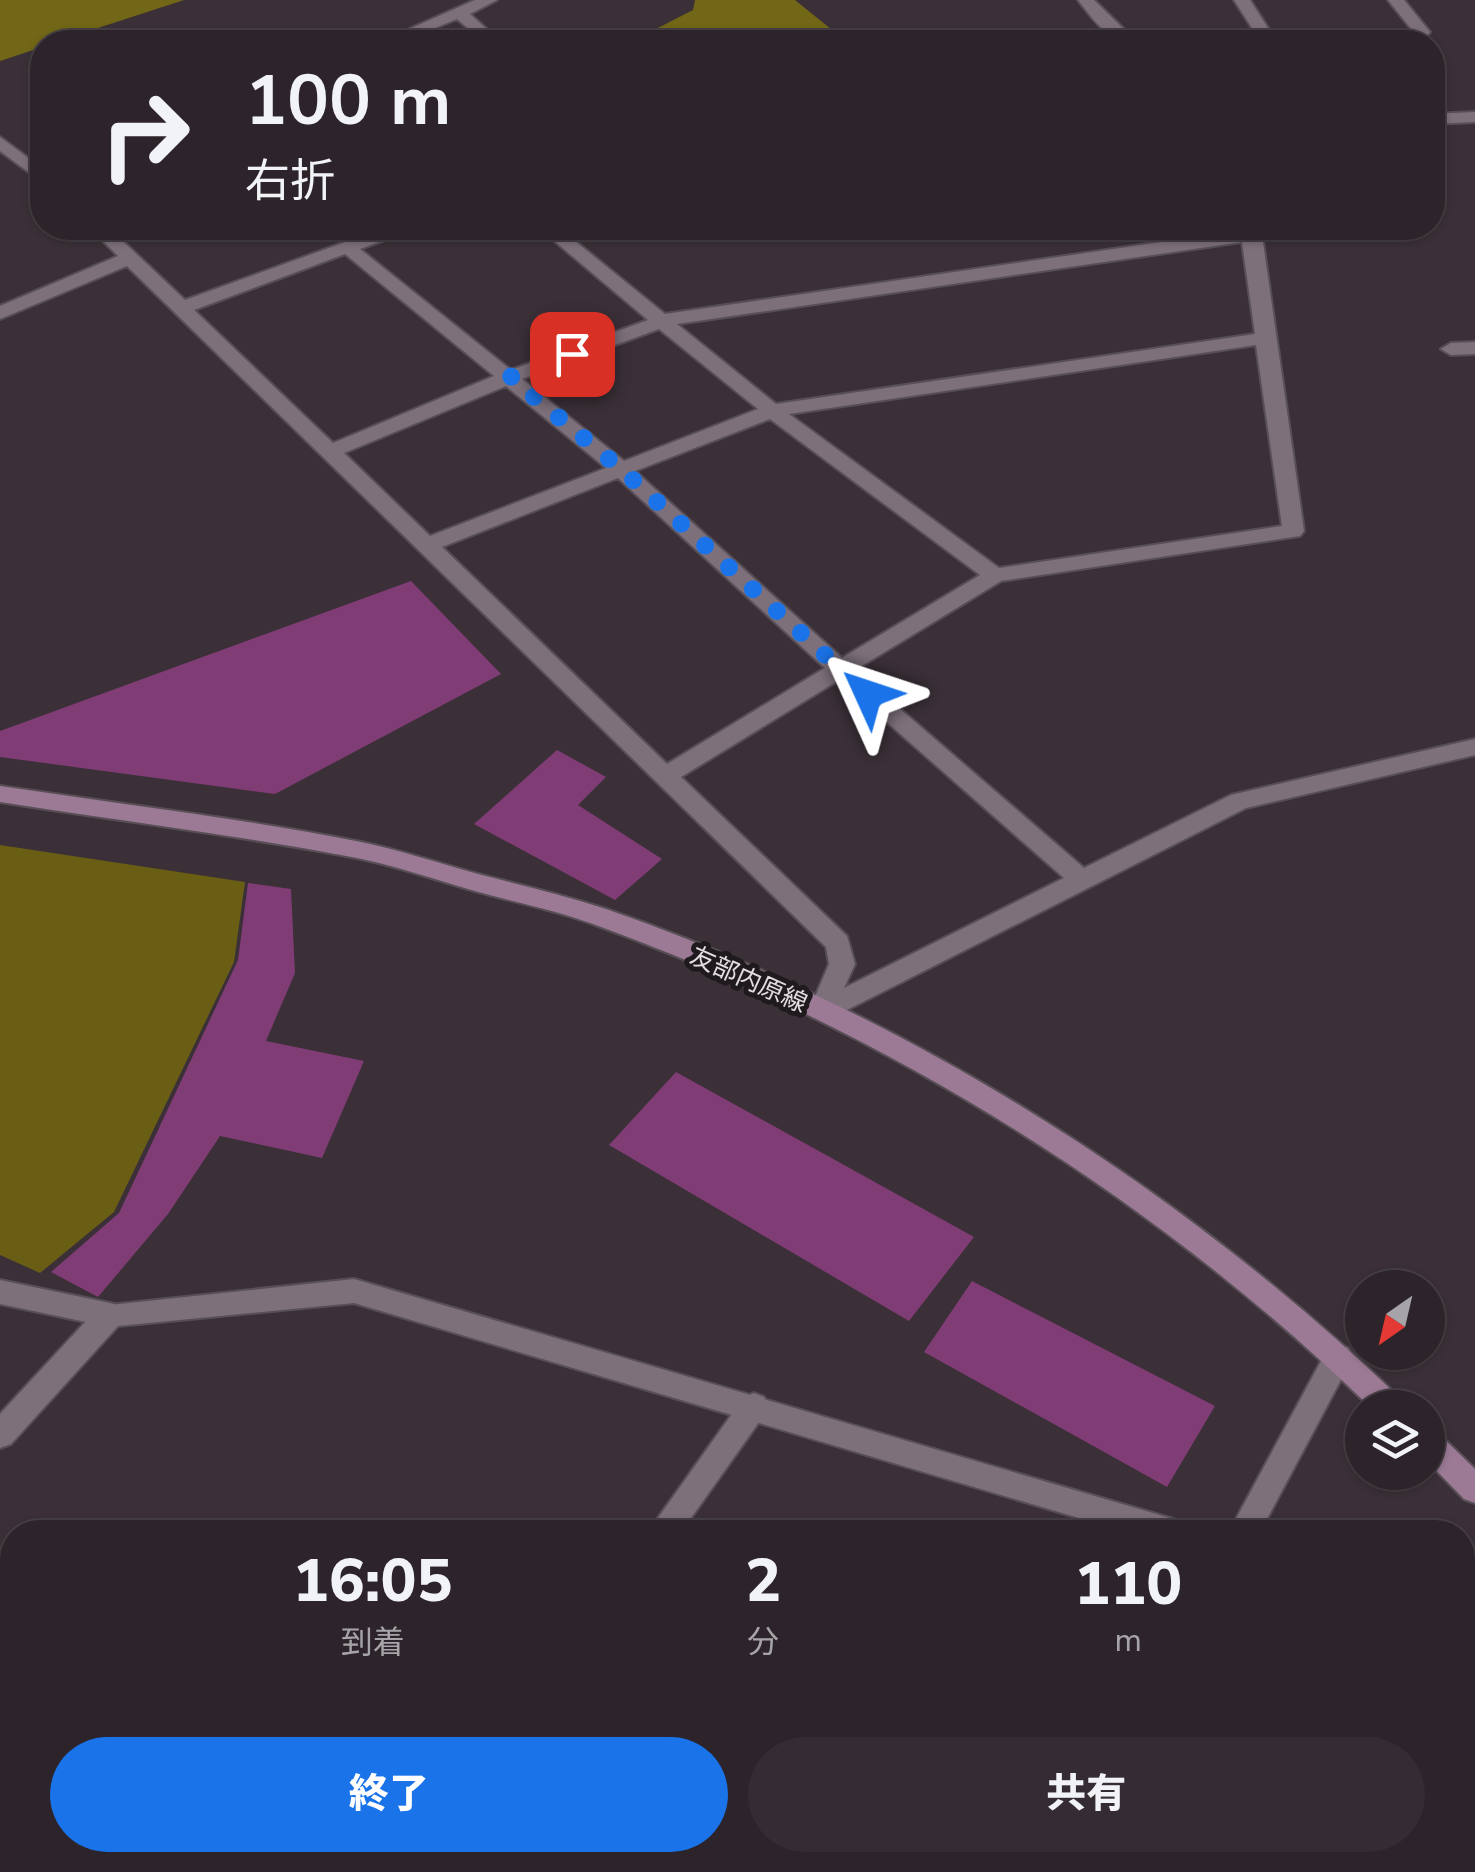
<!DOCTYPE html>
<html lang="ja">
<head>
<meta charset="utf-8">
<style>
	body { margin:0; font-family:"Nunito Sans","Noto Sans JP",sans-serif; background:#342c32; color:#f1f3f6; height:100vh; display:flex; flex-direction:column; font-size:38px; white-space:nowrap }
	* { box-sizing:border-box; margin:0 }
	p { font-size:32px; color:#a6a4a8 }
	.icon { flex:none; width:55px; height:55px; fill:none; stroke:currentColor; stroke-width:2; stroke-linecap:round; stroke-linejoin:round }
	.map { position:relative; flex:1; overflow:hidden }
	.drawer { position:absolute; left:0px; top:1520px; width:1475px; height:352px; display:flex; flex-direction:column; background:#2c242a; border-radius:40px 40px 0 0; box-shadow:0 2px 8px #0004,0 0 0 2px #484147 }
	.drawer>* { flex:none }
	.top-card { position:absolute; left:30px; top:30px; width:1415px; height:210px; border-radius:40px; box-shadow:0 2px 8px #0004,0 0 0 2px #484147; background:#2c242a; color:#f1f3f6; overflow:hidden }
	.needle { width:65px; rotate:214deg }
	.fabs { position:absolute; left:1345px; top:1270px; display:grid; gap:20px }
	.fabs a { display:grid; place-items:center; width:100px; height:100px; border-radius:50%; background:#2c242a; box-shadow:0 2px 8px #0004,0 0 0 2px #484147; font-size:50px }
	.pin { position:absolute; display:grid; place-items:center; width:85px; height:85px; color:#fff; margin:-42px; border-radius:20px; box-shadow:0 5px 15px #0006 }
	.me { position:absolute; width:110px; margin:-55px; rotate:312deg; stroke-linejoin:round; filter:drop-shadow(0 0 8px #0008) }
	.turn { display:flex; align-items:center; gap:35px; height:210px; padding:0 50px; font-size:45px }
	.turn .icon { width:130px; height:130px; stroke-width:2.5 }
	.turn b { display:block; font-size:70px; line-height:85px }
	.eta { display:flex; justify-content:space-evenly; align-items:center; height:170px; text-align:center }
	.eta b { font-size:60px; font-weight:800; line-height:70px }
	.cta { display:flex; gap:20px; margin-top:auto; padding:20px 50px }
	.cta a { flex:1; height:115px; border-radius:60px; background:#1a73e8; color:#fff; font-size:40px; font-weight:800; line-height:115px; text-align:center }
	.cta a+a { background:#342c32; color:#f1f3f6 }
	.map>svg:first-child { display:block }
	.green { fill:#695e13 }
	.forest { fill:#726717 }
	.building { fill:#803c75 }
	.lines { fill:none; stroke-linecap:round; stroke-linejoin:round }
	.service-casing { stroke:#584f56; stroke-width:4 }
	.minor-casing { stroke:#584f56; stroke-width:4 }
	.secondary-casing { stroke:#584f56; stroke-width:4 }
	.service { fill:#7d707a; fill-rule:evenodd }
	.minor { fill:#7d707a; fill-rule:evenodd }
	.secondary { fill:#9c7a95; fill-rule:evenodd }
	.route { stroke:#1a73e8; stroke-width:18; stroke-dasharray:0 32.4 }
	.labels { text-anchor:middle; stroke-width:10; stroke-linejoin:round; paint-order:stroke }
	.street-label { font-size:25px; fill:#e3dce1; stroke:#1f1a1e }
</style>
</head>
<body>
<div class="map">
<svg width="1475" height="1872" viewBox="0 0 1475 1872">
	<rect width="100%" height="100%" fill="#3b3038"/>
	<path class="green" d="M0 845 245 882 234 962 114 1212 40 1273 0 1255Z"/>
	<path class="forest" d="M0 0H184L55 42H42V47L0 61Z
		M695 0H795L847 42H670L648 33 693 10Z"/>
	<path class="building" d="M411 581 501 674 275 794 0 757V731Z
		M557 750 606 777 578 805 662 859 615 900 474 824Z
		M248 883 291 889 295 973 266 1041 364 1061 322 1158 220 1136 168 1214 98 1297 51 1272 119 1213 238 960Z
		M676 1072 974 1237 909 1321 609 1145Z
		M972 1281 1215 1406 1167 1487 924 1352Z"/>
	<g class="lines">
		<g class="service-casing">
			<path id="service" d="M0 1280 110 1303 120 1306 124 1315 120 1324 110 1327 0 1304Z
				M754 1393 764 1397 769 1406 764 1415 681 1532H648L744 1397Z
				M410 1860H447L442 1872H405Z"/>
		</g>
		<g class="minor-casing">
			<path id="minor" d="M475 0H497L470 14 501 42H484L457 19 401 42H380Z
				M1078 0H1094L1137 42C1108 42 1095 22 1078 0Z
				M1234 0H1250L1277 42H1261Z
				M1388 0H1404L1430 32 1428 35H1416Z
				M1475 112V122L1432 124V114Z
				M0 137 42 168V182L0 151Z
				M90 228H109L185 300 384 228H409L406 232 360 249 511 370 648 320 539 228H559L665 314 1258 228 1262 235 1304 531 1300 536 1001 581 855 670 1084 868 1231 795 1475 739V755L1246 808 831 1018H813L809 1011 829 964 826 947 127 266 0 319V306L118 256ZM1242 242 1255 334 776 404 677 324ZM345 254 494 376 333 443 194 310ZM659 329 758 409 624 461 522 379ZM1256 345 1282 526 999 568 789 414ZM506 386 606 468 430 536 344 453ZM770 419 980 575 842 658 635 471ZM618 478 825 668 667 764 442 547ZM839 680 1064 878 844 988 855 964 847 936 681 777Z
				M1475 342V354L1451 355 1441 349 1451 343Z
				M354 1279 1170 1518 1181 1522 1185 1532H1126L354 1303 118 1326 11 1444 0 1448V1414L100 1306Z
				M1338 1344 1348 1348 1353 1357 1260 1532H1229L1328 1348Z
				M1070 1860H1105L1100 1872H1065Z"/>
		</g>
		<g class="secondary-casing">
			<path id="secondary" d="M0 786C119 804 239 818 356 841 397 849 438 863 478 874 520 885 564 895 606 909 902 1012 1176 1183 1401 1399L1406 1408H1371C1151 1194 882 1029 593 924 555 910 514 902 475 891 436 880 397 866 357 858 239 835 119 821 0 802Z
				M1428 1430 1439 1434 1475 1469V1503L1464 1499 1428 1462Z"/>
		</g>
		<use href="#service" class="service"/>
		<use href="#minor" class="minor"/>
		<use href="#secondary" class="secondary"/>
	</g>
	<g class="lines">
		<path class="route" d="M572 354 510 377 620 468 868 694"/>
	</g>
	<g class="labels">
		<g class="street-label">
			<text transform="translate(749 979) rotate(24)" y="9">友部内原線</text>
		</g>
	</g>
</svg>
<div class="fabs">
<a><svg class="needle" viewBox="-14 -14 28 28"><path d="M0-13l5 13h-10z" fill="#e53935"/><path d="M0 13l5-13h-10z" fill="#a6a4a8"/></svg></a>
<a><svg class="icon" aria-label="layers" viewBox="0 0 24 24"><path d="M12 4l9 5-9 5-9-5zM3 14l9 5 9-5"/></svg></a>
</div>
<div class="pin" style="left:572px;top:354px;background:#d93025"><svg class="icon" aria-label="arrive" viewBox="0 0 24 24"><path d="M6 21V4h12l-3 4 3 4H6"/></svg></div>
<svg class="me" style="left:868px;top:694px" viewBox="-20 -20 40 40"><path d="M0-17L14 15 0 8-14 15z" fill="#1a73e8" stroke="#fff" stroke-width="4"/></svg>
<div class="top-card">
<div class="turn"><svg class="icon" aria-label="right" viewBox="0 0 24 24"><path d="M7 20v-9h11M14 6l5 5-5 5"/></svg><div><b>100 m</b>右折</div></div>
</div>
<section class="drawer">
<div class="eta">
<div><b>16:05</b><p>到着</p></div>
<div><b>2</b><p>分</p></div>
<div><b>110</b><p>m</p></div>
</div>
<div class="cta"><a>終了</a><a>共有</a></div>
</section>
</div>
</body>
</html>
